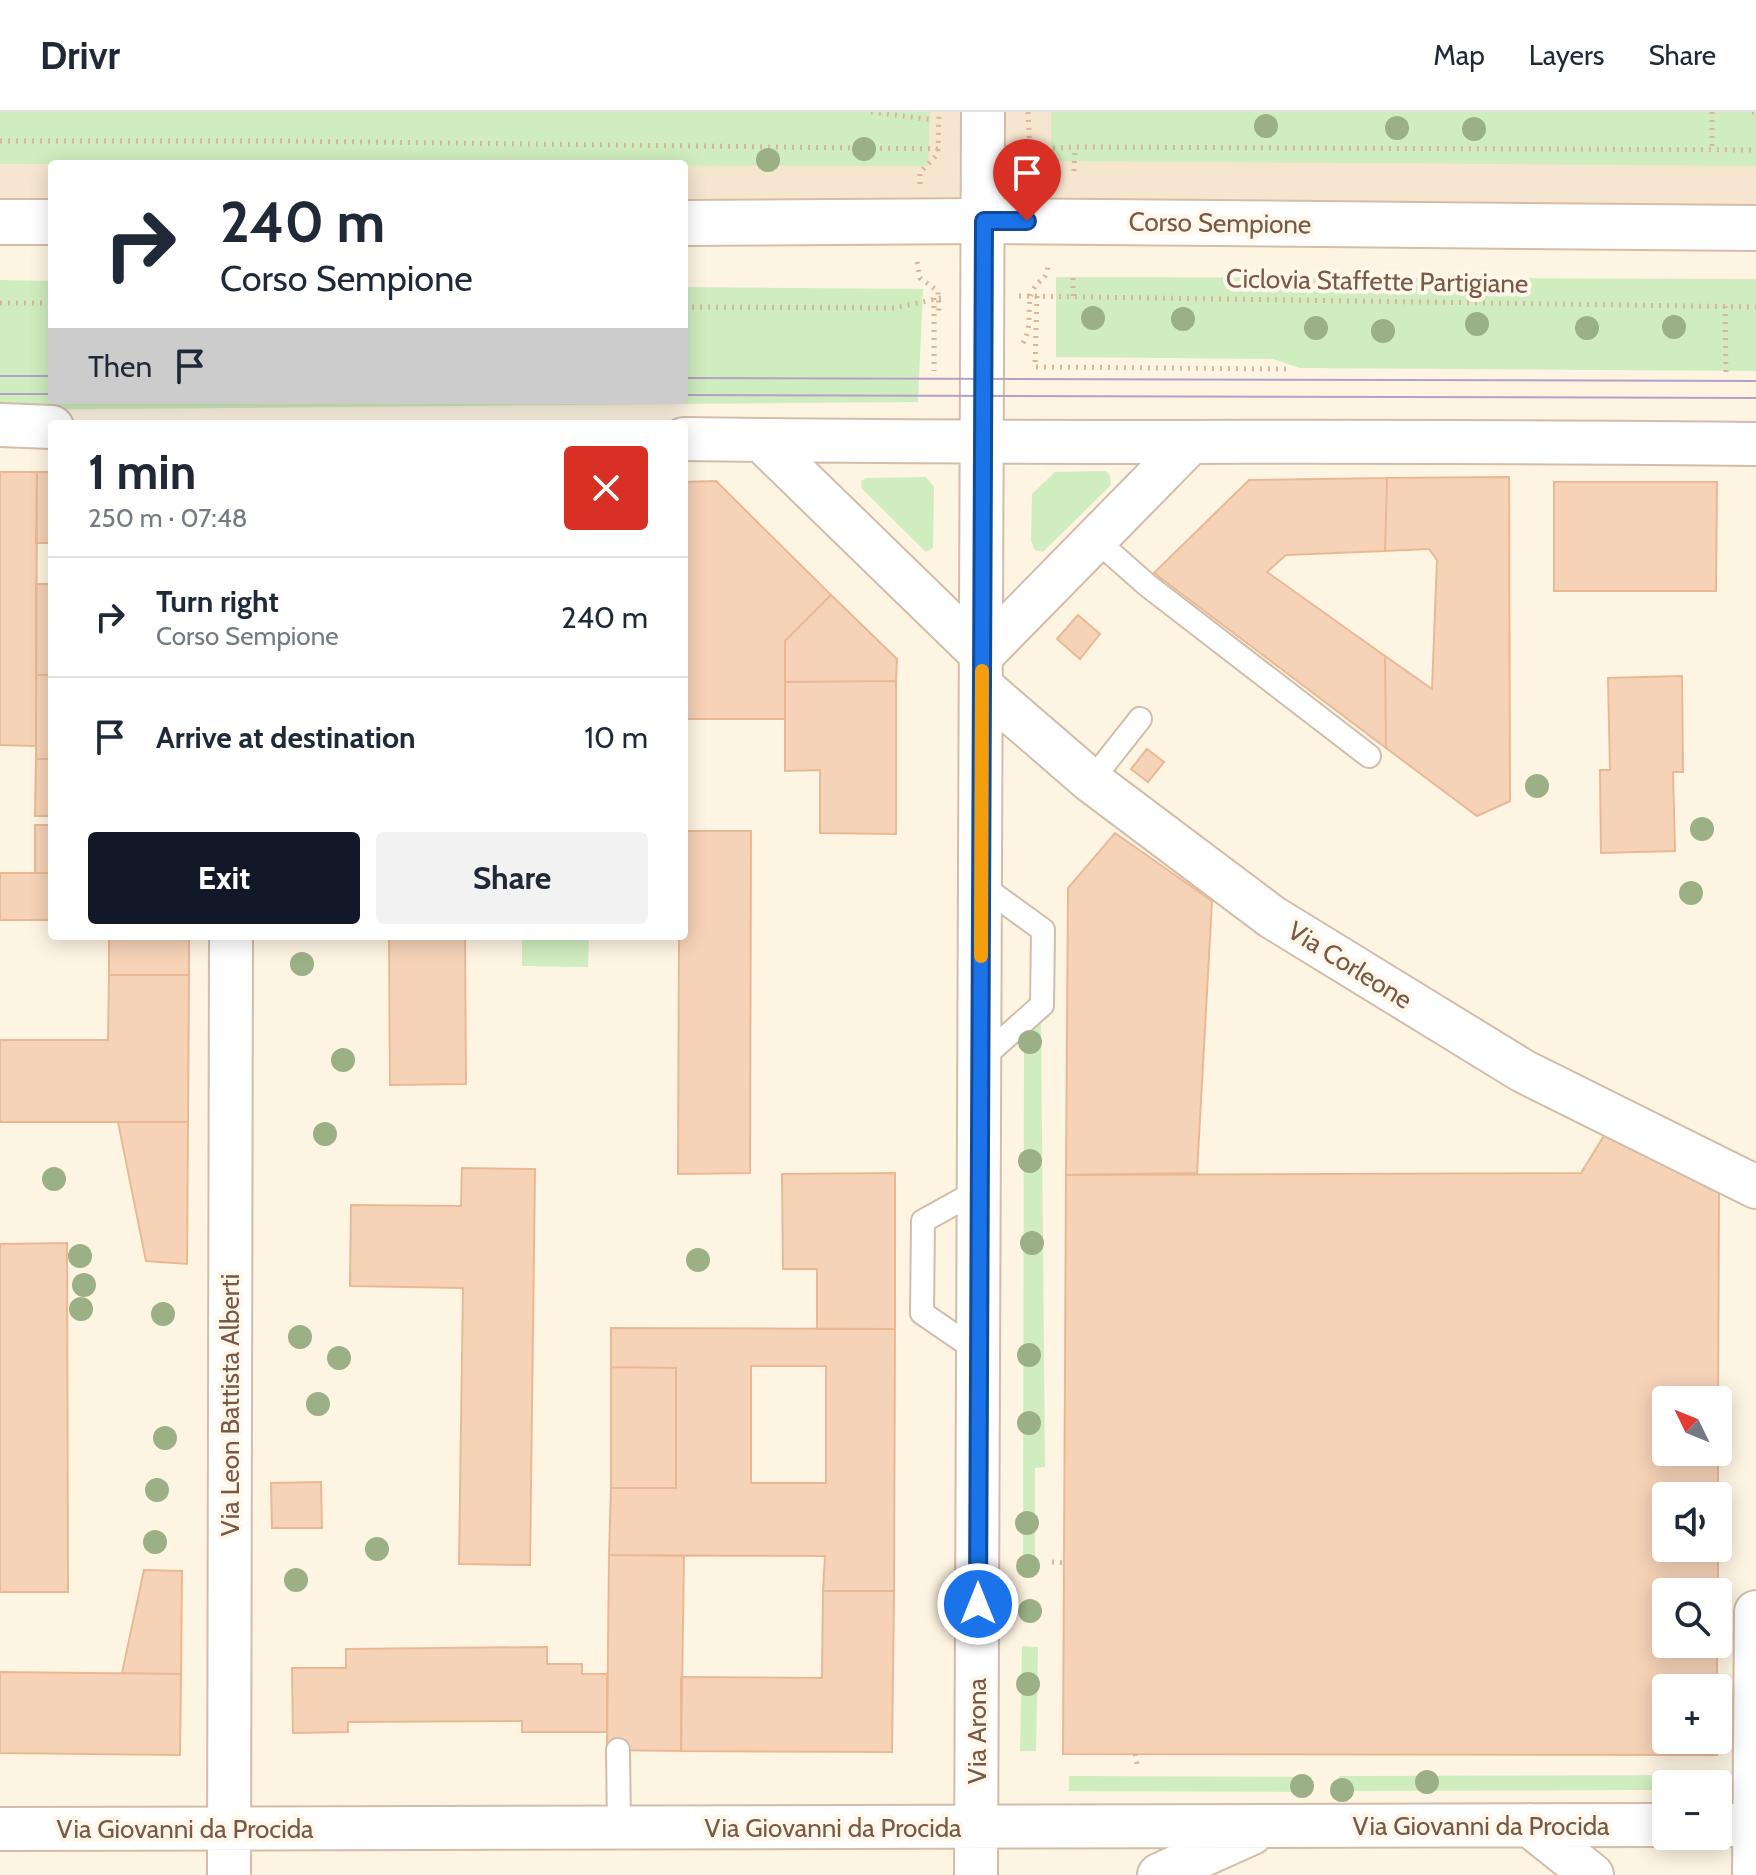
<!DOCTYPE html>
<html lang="en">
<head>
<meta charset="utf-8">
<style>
	body { margin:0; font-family:Cabin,sans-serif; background:#f2f2f3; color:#1f2937; height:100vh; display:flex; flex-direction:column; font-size:30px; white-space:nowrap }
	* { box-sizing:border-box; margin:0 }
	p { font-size:26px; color:#747a83 }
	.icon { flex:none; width:44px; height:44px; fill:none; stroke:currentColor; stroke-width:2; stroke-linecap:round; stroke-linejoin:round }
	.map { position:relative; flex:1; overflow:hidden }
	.sheet { position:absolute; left:48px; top:308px; width:640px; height:520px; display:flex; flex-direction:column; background:#fff; border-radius:8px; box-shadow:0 4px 20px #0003 }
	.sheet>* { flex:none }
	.guide { position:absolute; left:48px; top:48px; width:640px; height:244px; border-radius:8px; box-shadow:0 4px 20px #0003; background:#fff; color:#1f2937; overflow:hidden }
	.needle { width:52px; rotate:313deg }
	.fabs { position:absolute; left:1652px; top:1274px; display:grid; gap:16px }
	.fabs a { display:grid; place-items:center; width:80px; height:80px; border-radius:8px; background:#fff; box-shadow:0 4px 20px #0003; font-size:40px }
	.pin { position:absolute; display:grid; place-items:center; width:68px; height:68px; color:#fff; margin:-82px -34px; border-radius:50% 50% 50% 0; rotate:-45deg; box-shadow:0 0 8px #0007 }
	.pin .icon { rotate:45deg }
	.me { position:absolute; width:88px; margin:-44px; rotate:0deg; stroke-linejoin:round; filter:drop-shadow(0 0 6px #0008) }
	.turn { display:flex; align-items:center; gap:28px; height:168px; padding:0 40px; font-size:36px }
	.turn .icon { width:104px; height:104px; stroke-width:2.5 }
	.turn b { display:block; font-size:56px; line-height:68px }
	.then { display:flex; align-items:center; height:76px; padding:0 40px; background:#0003; gap:16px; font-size:30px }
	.round { display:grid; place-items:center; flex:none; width:84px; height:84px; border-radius:8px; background:#f2f2f3 }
	.overview { display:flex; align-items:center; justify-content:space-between; height:136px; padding:0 40px }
	h1 { font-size:48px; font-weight:700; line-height:60px }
	.action { display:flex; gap:16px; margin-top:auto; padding:16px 40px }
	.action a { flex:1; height:92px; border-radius:8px; background:#111827; color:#fff; font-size:32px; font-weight:700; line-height:92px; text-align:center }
	.action a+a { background:#f2f2f3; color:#1f2937 }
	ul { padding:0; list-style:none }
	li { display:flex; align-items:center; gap:24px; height:120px; padding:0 40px; border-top:2px solid #e0e1e3 }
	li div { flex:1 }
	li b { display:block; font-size:30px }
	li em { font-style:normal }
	header { display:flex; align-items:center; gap:48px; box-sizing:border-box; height:112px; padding:0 40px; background:#fff; border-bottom:2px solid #e0e1e3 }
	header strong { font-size:38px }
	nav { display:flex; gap:44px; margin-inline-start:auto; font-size:28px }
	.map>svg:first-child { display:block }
	.residential { fill:#f6e6cf }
	.green { fill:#d0edbf }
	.building { fill:#f6d2b7; stroke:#e9b996; stroke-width:2; fill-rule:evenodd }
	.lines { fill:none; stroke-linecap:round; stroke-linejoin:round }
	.lane-casing { stroke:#d2bdaa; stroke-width:26 }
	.street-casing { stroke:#d2bdaa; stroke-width:46 }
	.secondary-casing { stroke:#d5bda7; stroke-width:48 }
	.path { stroke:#dab59a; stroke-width:5; stroke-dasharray:2 6; stroke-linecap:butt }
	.lane { stroke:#fff; stroke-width:22 }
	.street { stroke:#fff; stroke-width:42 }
	.secondary { stroke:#fff; stroke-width:44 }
	.tram { stroke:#b7a0c8; stroke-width:2 }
	.tree { fill:#9cb086 }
	.route-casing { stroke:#114b97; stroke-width:20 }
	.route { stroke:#1a73e8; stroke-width:14 }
	.slow { stroke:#f59e0b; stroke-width:14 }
	.labels { text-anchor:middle; stroke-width:8; stroke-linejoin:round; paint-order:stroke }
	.street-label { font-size:26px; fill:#775946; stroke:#fff7ea }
</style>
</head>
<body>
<header>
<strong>Drivr</strong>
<nav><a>Map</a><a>Layers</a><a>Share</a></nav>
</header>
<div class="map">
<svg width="1756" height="1763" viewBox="0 0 1756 1763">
	<rect width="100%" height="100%" fill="#fef4e2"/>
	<path class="residential" d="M0 0H1756V109L684 102V52H52V106L0 105Z"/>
	<path class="green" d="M0 0H930L928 54 0 52Z
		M1051 0H1756V54L1051 49Z
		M1056 165 1756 167V259L1300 256 1273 247 1056 245Z
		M0 168 52 169V288H684V175L923 177 918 290 0 298Z
		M1106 359 1110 364 1111 373 1043 440 1035 438 1031 429 1032 382 1055 360Z
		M926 365 934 375 933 436 926 440 862 377 861 369 866 366Z
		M522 824H589L588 855 522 854Z
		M1041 907 1045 1355 1035 1356V1452H1023L1024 923Z
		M1022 1534 1038 1535 1036 1639H1020Z
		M1709 1663V1672H1666V1678L1339 1679V1664Z
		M1069 1664 1308 1665V1680L1069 1679Z"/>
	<path class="building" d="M0 360H37L36 634 0 633Z
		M37 360H52V431H36Z
		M1509 365 1510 689 1477 704 1386 636 1385 544 1432 577 1437 448 1429 437 1385 439 1387 366Z
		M1387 366 1385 439 1286 443 1267 460 1385 544 1386 636 1154 461 1249 368Z
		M716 369 831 483 785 529V607H684V370Z
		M1554 370H1717L1716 479H1554Z
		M36 472H52V563H36Z
		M831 483 897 547 896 569 785 570V529Z
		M1078 503 1100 522 1080 547 1057 527Z
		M36 563H52V647H36Z
		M1682 564 1683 660H1673L1675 739 1601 741 1600 658H1610L1608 566Z
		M896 569V722L820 721V658L785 659V570Z
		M1147 637 1164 650 1148 670 1131 657Z
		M36 647H52V704H35Z
		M35 713H52V761H35Z
		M684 719H751L750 1061 678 1062 679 824H684Z
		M1115 721 1212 789 1197 1061 1066 1063 1068 776Z
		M0 761H52V808H0Z
		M109 824H189V863H109Z
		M389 824H465L466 972 390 973Z
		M109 863H189L188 1010H0V928H108Z
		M118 1010H188L187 1152 146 1149Z
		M1605 1022 1719 1081 1718 1304V1288H1666V1340H1718V1384H1666V1436H1718V1480H1666V1532H1717V1576H1666V1628H1717V1643L1063 1642 1066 1063 1581 1061Z
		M462 1056 535 1057 530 1453 459 1452 463 1176 350 1174 351 1093 461 1094Z
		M895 1061V1217H817V1157H783L782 1062Z
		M67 1131 68 1480H0V1132Z
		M611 1216 895 1217 894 1479H823L825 1444 609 1443 611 1376H676V1256L611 1255ZM751 1254H826V1371H751Z
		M611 1255 676 1256V1376H611Z
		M321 1370 322 1416H272L271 1371Z
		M609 1443 684 1444 681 1639 607 1638Z
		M144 1458 182 1459 181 1562 122 1561Z
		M823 1479H894L892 1640 681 1639V1565L822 1566Z
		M547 1535V1552H582V1562H607V1620H522V1609L348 1610V1620L293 1621 292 1556H346V1537Z
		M0 1560 181 1562 180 1643 0 1641Z"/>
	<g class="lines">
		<g class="lane-casing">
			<path id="lane" d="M1095 427 1147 473 1369 644
				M1091 669 1140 607
				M980 948 1042 893 1043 818 981 773
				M979 1240 922 1201 923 1109 979 1078
				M618 1638 619 1716"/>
		</g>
		<g class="street-casing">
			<path id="street" d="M0 313 52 315
				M684 327C1041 333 1399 327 1756 332
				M762 329 982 543
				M982 543 1189 332
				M981 574 1091 669 1272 805 1523 959 1756 1075
				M1529 1713 1592 1763
				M1718 1713H1756
				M0 1717 1666 1713
				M229 1763 231 824
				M976 1763 983 0
				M1159 1763 1252 1721
				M1754 1763 1756 1500"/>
		</g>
		<g class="secondary-casing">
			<path id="secondary" d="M0 110H52
				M684 111 984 109 1756 116"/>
		</g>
		<path class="path" d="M871 0 934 8
			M1028 0 1030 38 1047 59 1048 72
			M1712 0V37
			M1752 0H1756
			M0 29H284L943 37
			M1021 38 1075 35 1756 38
			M1074 59 1075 35
			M920 72V60L936 44 938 37 939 0
			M917 150 920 166 938 179 939 202
			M1019 184 1756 195
			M1037 184 1035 255 1288 257
			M1073 184V164
			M934 186V259
			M0 191H52
			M1725 194 1726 261
			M684 195 895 196 945 185
			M1023 231C1034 212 1025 193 1033 178 1040 165 1048 169 1048 150
			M1052 1450 1065 1451
			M1135 1642 1138 1657"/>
		<use href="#lane" class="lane"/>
		<use href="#street" class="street"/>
		<use href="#secondary" class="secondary"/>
		<path class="tram" d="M0 264H52
			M684 266 1756 269
			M0 282H52
			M684 283 1756 286"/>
	</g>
	<g class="tree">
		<circle cx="1266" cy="14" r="12"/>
		<circle cx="1397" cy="16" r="12"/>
		<circle cx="1474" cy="17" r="12"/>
		<circle cx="864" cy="37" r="12"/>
		<circle cx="768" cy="48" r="12"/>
		<circle cx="1093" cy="206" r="12"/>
		<circle cx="1183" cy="207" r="12"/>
		<circle cx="1477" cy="212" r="12"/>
		<circle cx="1674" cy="215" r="12"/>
		<circle cx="1316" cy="216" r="12"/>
		<circle cx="1587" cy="216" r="12"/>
		<circle cx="1383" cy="219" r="12"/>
		<circle cx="1537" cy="674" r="12"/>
		<circle cx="1702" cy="717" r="12"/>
		<circle cx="1691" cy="781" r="12"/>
		<circle cx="302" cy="852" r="12"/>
		<circle cx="1030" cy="930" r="12"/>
		<circle cx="343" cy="948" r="12"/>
		<circle cx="325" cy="1022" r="12"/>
		<circle cx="1030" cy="1049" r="12"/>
		<circle cx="54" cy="1067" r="12"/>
		<circle cx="1032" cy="1131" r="12"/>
		<circle cx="80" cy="1144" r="12"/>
		<circle cx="698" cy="1148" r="12"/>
		<circle cx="84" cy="1173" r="12"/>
		<circle cx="81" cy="1197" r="12"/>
		<circle cx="163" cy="1202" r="12"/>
		<circle cx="300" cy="1225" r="12"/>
		<circle cx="1029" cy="1243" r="12"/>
		<circle cx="339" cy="1246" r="12"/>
		<circle cx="318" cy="1292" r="12"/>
		<circle cx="1029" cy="1311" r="12"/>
		<circle cx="165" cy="1326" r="12"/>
		<circle cx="157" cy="1378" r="12"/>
		<circle cx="1027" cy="1411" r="12"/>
		<circle cx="155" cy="1430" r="12"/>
		<circle cx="377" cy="1437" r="12"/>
		<circle cx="1028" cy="1454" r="12"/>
		<circle cx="296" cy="1468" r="12"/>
		<circle cx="1030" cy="1499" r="12"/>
		<circle cx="1028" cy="1572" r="12"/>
		<circle cx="1427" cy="1670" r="12"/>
		<circle cx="1302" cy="1674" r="12"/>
		<circle cx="1342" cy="1678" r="12"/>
	</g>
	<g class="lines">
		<g class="route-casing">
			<path id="route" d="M978 1492 984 109H1027"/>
		</g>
		<use href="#route" class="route"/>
		<path class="slow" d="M981 844 982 559"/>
	</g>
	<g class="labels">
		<g class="street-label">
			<text transform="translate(1220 111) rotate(1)" y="9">Corso Sempione</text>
			<text transform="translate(1377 169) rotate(1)" y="9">Ciclovia Staffette Partigiane</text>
			<text transform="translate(1350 853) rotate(32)" y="9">Via Corleone</text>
			<text transform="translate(230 1293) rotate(-90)" y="9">Via Leon Battista Alberti</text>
			<text transform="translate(977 1619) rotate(-90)" y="9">Via Arona</text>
			<text x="1481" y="1723">Via Giovanni da Procida</text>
			<text x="833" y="1725">Via Giovanni da Procida</text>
			<text x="185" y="1726">Via Giovanni da Procida</text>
		</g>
	</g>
</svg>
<div class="fabs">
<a><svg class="needle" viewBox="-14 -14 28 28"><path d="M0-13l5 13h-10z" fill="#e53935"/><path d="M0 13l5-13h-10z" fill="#747a83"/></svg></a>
<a><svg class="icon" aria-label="sound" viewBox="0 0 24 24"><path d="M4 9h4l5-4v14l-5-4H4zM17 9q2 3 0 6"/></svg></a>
<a><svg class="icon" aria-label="search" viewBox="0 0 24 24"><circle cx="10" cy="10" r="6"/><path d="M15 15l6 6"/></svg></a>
<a>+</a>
<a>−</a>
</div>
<div class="pin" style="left:1027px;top:109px;background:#d93025"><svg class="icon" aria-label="arrive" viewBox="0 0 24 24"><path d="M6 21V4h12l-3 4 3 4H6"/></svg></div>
<svg class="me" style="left:978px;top:1492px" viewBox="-20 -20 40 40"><circle r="17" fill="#1a73e8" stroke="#fff" stroke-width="3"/><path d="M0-11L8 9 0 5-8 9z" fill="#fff"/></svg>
<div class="guide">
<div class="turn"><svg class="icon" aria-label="right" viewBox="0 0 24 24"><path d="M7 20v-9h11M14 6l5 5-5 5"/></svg><div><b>240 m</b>Corso Sempione</div></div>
<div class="then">Then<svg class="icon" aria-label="arrive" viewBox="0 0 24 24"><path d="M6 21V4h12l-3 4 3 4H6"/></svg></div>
</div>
<section class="sheet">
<div class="overview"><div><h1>1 min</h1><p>250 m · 07:48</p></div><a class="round" style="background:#d93025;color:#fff"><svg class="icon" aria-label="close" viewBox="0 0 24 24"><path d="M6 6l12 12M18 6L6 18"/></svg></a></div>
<ul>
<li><svg class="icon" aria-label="right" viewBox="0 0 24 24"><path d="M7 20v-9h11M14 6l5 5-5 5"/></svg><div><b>Turn right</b><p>Corso Sempione</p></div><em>240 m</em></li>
<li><svg class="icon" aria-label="arrive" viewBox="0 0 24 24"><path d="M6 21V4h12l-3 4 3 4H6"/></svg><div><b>Arrive at destination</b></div><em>10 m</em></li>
</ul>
<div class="action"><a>Exit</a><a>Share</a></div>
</section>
</div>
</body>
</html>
